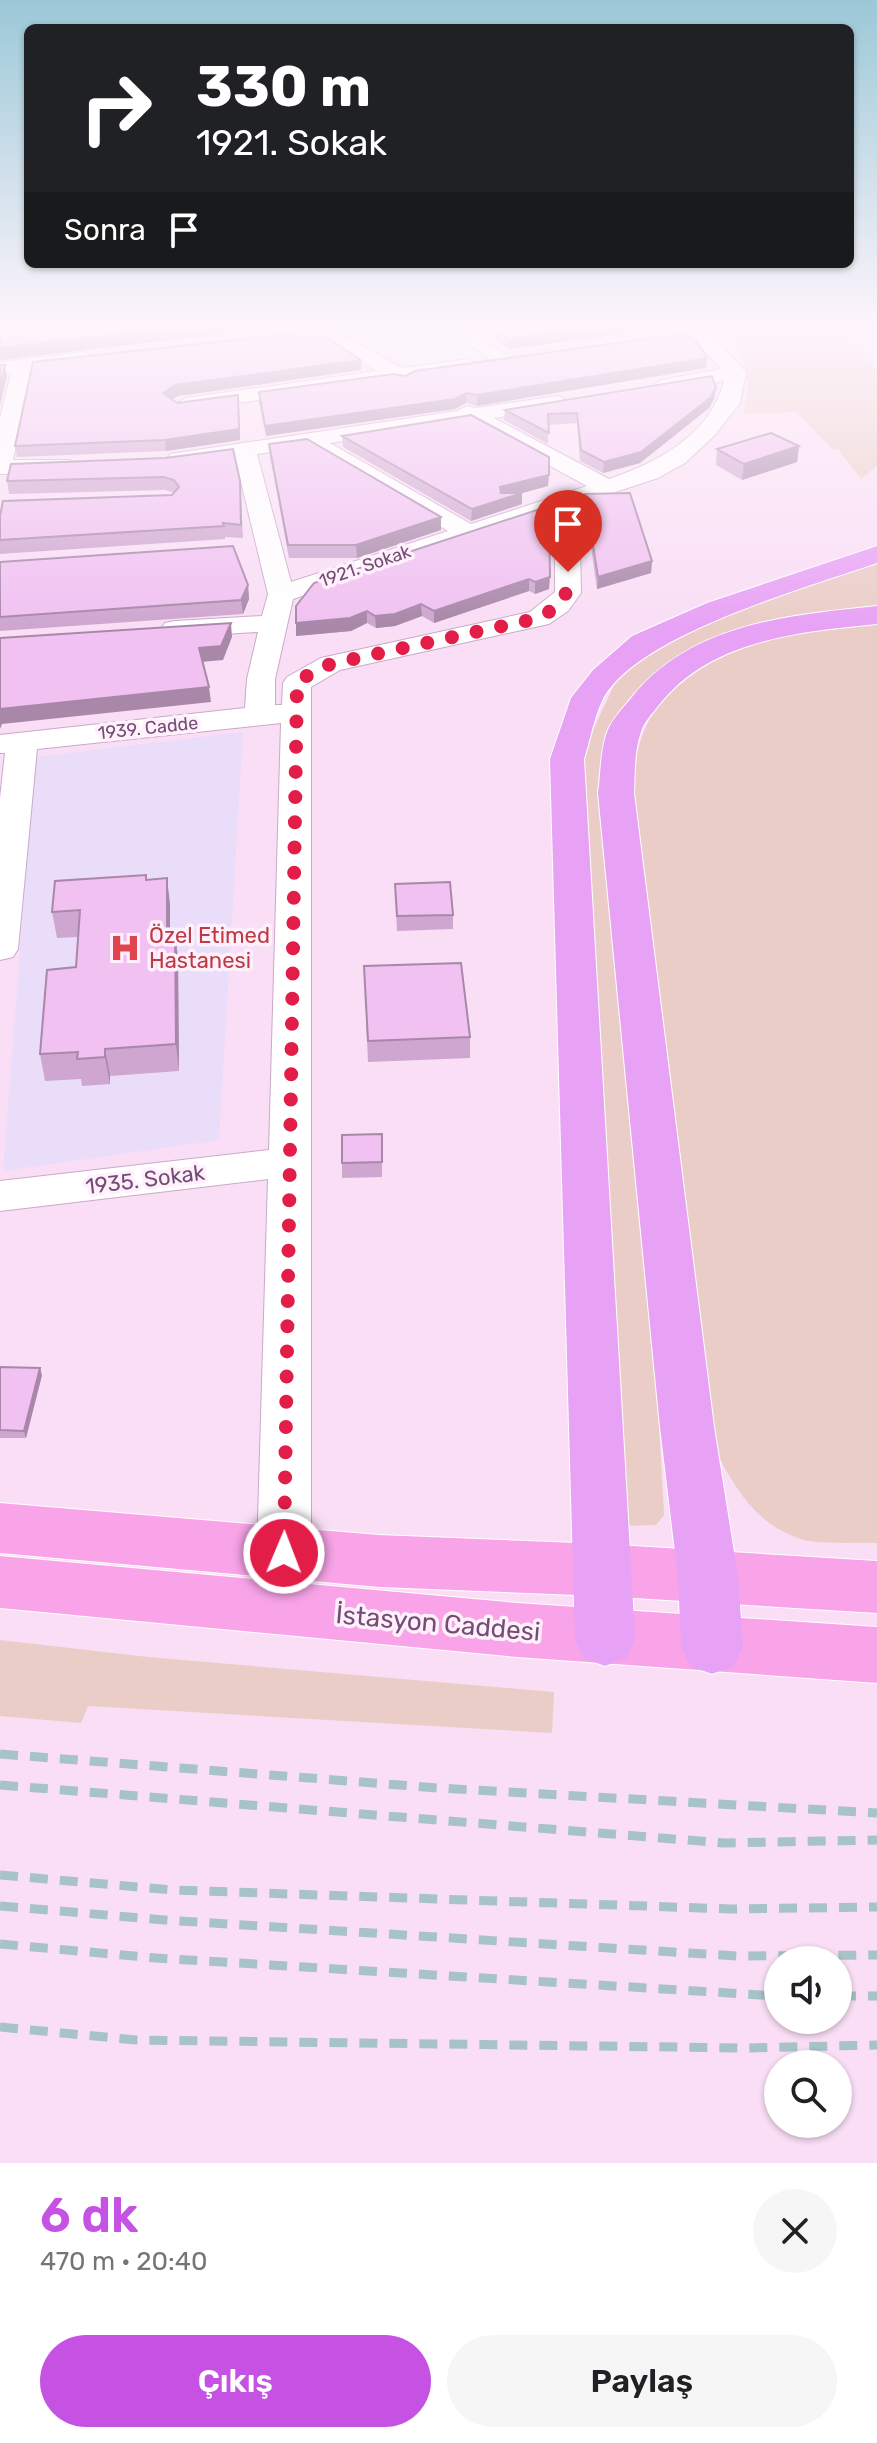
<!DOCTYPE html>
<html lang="tr">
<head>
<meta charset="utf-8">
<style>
	body { margin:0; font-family:Rubik,sans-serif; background:#f6f6f6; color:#202124; height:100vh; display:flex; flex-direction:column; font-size:30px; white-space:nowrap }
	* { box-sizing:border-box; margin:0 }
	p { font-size:26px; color:#757577 }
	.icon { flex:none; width:44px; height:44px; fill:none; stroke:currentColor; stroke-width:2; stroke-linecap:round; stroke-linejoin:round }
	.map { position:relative; height:2163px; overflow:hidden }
	.details { display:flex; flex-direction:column; background:#fff; flex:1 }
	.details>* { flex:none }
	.guide { position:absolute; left:24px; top:24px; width:830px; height:244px; border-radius:12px; box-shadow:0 2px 6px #0004; background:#202124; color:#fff; overflow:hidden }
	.controls { position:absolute; left:764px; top:1946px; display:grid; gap:16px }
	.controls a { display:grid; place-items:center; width:88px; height:88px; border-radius:50%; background:#fff; box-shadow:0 2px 6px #0004; font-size:40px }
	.pin { position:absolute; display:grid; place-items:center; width:68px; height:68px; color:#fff; margin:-82px -34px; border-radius:50% 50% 50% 0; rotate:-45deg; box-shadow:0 0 8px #0007 }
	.pin .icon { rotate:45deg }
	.me { position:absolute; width:88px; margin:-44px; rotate:1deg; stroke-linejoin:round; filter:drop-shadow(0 0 6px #0008) }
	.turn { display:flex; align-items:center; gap:28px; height:168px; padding:0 40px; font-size:36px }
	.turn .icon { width:104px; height:104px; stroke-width:2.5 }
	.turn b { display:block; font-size:56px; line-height:68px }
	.then { display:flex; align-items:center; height:76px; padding:0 40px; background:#0003; gap:16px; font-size:30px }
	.round { display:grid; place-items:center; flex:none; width:84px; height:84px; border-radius:42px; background:#f6f6f6 }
	.summary { display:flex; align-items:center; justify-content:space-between; height:136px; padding:0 40px }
	h1 { font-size:48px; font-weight:600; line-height:60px; color:#c652e3 }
	.primary-button { display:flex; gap:16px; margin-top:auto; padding:16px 40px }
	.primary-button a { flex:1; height:92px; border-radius:48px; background:#c652e3; color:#fff; font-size:32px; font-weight:600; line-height:92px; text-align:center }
	.primary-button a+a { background:#f6f6f6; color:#202124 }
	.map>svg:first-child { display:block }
	.residential { fill:#f9def5; fill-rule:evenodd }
	.education { fill:#e6f5f9 }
	.medical { fill:#eaddfa }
	.green { fill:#eacdc7 }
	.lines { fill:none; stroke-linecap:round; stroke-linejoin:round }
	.minor-casing { stroke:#c9a9c9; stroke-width:2 }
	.major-casing { stroke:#fff; stroke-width:2 }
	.highway-casing { stroke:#fff; stroke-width:2 }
	.minor { fill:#fff; fill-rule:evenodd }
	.major { fill:#f9a4e8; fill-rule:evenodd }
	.highway { fill:#e7a2f5; fill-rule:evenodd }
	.rail { stroke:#a7c3c7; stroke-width:9; stroke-dasharray:18 12; stroke-linecap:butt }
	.wall { fill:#cea6cf }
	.shaded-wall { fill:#a887a9 }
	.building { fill:#f0c1f1; stroke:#a887a9; stroke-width:2 }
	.route { stroke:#e11d48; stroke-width:14; stroke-dasharray:0 25.2 }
	.labels { text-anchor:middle; stroke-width:7; stroke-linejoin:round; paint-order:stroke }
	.far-street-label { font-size:18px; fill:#744d77; stroke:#fff0fc }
	.health-label { font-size:22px; fill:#be3a42; stroke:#fff0fc; text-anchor:start }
	.street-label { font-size:22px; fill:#744d77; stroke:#fff0fc }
	.near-street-label { font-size:26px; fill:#744d77; stroke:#fff0fc }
</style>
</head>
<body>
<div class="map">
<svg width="877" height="2163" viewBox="0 0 877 2163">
	<rect width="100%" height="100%" fill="#fce9f9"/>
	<path class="residential" d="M0 324H877V2163H0ZM778 1960H838V2020H778ZM778 2064H838V2124H778Z"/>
	<path class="education" d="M332 324H440L488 357 413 368Z"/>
	<path class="medical" d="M243 732 219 1140 3 1171 35 757Z"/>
	<path class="green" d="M714 324H839L877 371V466L861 479 838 449H832L796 412 744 414C752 368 747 356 714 324Z
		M877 560V612L728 637 621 731 664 1515 656 1525 625 1526 581 756 616 681 654 644 730 610Z
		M877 624V1543C856 1542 820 1545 801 1539 755 1524 736 1489 715 1450L637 837C637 814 633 787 636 763 650 652 786 630 877 624Z
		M0 1640 148 1657 554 1692 552 1733 88 1706 81 1723 0 1716Z"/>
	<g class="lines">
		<g class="minor-casing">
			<path id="minor" d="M299 324H323L401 368 468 359 478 365 475 369 414 379 404 384 395 381 186 410 175 404 186 398 377 371Z
				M442 324H464L512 360 502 366 495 364Z
				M580 324H603L630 344 620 350Z
				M681 324H701L743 369 746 373 740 403 714 436 685 463 658 478 579 504 581 593 568 611 549 624 340 670 311 687V1553L303 1569 284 1576 265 1569 257 1553 268 1179 0 1211V1181L269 1150 281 723 37 749 18 949 13 957 0 960V798L5 753H0V735L245 708 247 679 258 632 175 637 165 635 161 629 165 623 175 621 262 616 268 594 235 457 178 466 170 464 167 459 170 454 457 411 467 406 475 408 558 396 569 402 566 407 494 418 609 479C657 463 711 434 724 381L661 392 651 386 661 380 721 369ZM469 422 587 486 471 524 330 443ZM305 447 448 531 291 582 257 454ZM555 512V592L530 612 321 658 287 677 283 683 282 705H275V679L293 599Z
				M84 352 94 358 91 362 32 370 13 460H70L73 465 70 470 62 472 0 474V418L11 373 0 374V362Z"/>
		</g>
		<g class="major-casing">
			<path id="major" d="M0 1503 379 1535 601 1544 877 1561V1613L601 1596 379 1587 0 1553Z
				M0 1556 517 1603 877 1627V1683L517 1657 0 1608Z"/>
		</g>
		<g class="highway-casing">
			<path id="highway" d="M877 546V563C809 587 634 635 602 701 594 718 590 740 584 759L635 1638 627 1658 605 1666 583 1658 575 1638 550 759 571 698 593 670 632 636 707 603Z
				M877 606V624C799 632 710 639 658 706 652 714 644 722 641 732 634 751 635 773 634 793L714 1427 738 1577 743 1646 734 1666 712 1674 690 1666 681 1646 678 1577 660 1427 598 793C601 773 600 751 607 732 612 719 623 708 632 697 690 624 789 615 877 606Z"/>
		</g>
		<use href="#minor" class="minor"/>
		<use href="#major" class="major"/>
		<use href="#highway" class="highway"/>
		<path class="rail" d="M0 1754 438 1788 877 1813
			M0 1785 724 1843 877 1840
			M0 1875 173 1890 732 1909 877 1907
			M0 1906 165 1920 737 1956 877 1955
			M0 1944 156 1958 778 1996
			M838 1996H877
			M0 2027 136 2040 746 2048 877 2045"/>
	</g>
	<path class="wall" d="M471 324H665V328L509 349Z
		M707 358 706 368 477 406 466 403 455 409 266 436 259 403V392L405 376Z
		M33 362 361 370 178 396 172 399 177 403 239 406 240 440 166 451 17 457 15 446Z
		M716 388 714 399 709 408 640 463 603 473 580 461 577 423 548 425V444L504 420 505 410Z
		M342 436 548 486 522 493V504L471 521 343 447Z
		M269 444 441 530 357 558H289L270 456Z
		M799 446 797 462 742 480 716 465 717 449Z
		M11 464 240 481 243 538 225 537V539L0 554V516L172 495 174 493 165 490 9 494 7 481Z
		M585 494 652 561 651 573 597 589 585 505Z
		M543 508 549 589 535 594 529 591 434 623 422 616 395 626 376 628 367 623 351 631 296 636V623Z
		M0 562 248 585 249 599 243 614 0 631Z
		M147 879 170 904V932L178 958 179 1071 110 1076V1084L82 1086 81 1079 45 1081 40 1054 76 967 78 937 57 938 52 912Z
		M395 884 453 915V929L397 931Z
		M364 966 470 1037V1058L368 1062Z
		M382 1134V1177L342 1178V1163Z
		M0 1367 42 1375 26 1438H0Z"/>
	<path class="shaded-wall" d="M207 324 296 325 0 360V348Z
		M614 324H665V328L509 349V339Z
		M707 358 706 368 477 406V395Z
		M361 360V370L178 396 164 404 163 393 176 385Z
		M5 365 7 376 0 405V385Z
		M716 388 714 399 709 408 640 463 603 473 604 462Z
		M466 393V403L455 409 266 436 265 426Z
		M239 406 240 440 166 451 165 440Z
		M799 446 797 462 742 480 744 464Z
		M549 475 548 486 522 493V504L471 521 472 509 500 499V487Z
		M441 517V530L357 558 356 545Z
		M652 561 651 573 597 589 598 577Z
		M550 577 549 589 535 594V582Z
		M529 579V591L434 623V611Z
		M248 585 249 599 243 614 241 600Z
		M421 604 422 616 395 626 376 628 375 616Z
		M367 611V623L351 631 296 636V623Z
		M231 623 232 637 223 660 201 662 199 648Z
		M209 687 211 702 2 724 0 729V709Z
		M167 878 170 904V959L167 933Z
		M175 932 178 958 179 1071 176 1044Z
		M105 1049 110 1076V1084L105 1057Z
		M40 1368 42 1375 26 1438 24 1431Z"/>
	<path class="building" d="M0 324H207L0 348Z
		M487 324H614L509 339Z
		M317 331 361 360 176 385 163 393 177 403 238 395 239 429 165 440 15 446 33 362Z
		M683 334 696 341 707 358 477 395 466 393 455 399 265 426 259 392 394 374 405 376 415 371Z
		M0 365H5L0 385Z
		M712 376 716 388 710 398 641 452 604 462 581 450 577 413 548 414 549 433 505 410Z
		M471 415 549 457V475L500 487 501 493H522L472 509 342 436Z
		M771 433 799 446 744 464 717 449Z
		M307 439 441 517 356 545H288L269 444Z
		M233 449 240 481 241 525 223 523 224 526 0 540V516L3 501 172 495 179 487 174 480 164 477 7 481 11 464 165 458Z
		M630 493 652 561 598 577 585 494Z
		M543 508 549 519 550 577 535 582 529 579 434 611 421 604 395 614 375 616 367 611 350 618 296 623V606L314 583Z
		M233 546 248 585 241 600 0 617V562Z
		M231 623 221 646 199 648 209 687 0 709V638Z
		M146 875V880L167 878V933L175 932 176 1044 105 1049V1057L77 1059 78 1052 40 1054 47 970 76 967 80 910 52 912 55 881Z
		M450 882 453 915 397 916 395 884Z
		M461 963 470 1037 368 1041 364 966Z
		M382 1134V1162L342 1163V1135Z
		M0 1367 40 1368 24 1431 0 1430Z"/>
	<linearGradient id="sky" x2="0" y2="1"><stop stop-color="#9bc8d7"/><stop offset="0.52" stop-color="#fef5fc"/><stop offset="1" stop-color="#fef5fc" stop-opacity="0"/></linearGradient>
	<rect width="877" height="627" fill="url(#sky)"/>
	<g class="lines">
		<path class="route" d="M284 1553 297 683 315 670 331 664 539 618C562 604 568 601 568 572"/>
	</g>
	<defs>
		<g id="hospital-bare" transform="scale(2.4)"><path d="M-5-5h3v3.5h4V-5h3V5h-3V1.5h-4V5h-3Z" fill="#e0444e" stroke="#fff0fc" stroke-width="2.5" paint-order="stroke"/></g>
	</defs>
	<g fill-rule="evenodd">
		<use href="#hospital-bare" x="125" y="948"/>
	</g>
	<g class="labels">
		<g class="far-street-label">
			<text transform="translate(365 566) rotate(-19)" y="6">1921. Sokak</text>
			<text transform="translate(148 728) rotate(-6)" y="6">1939. Cadde</text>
		</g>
		<g class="health-label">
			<text x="149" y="943">Özel Etimed<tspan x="149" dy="25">Hastanesi</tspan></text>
		</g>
		<g class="street-label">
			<text transform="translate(145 1179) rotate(-7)" y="8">1935. Sokak</text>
		</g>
		<g class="near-street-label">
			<text transform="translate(438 1623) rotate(5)" y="9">İstasyon Caddesi</text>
		</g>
	</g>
</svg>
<div class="controls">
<a><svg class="icon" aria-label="sound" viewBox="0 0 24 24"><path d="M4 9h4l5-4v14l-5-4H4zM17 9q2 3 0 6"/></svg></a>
<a><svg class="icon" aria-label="search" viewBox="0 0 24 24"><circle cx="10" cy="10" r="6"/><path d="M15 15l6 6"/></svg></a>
</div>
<div class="pin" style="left:568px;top:572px;background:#d93025"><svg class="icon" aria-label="arrive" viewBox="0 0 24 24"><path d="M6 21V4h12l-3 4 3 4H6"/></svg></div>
<svg class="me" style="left:284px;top:1553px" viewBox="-20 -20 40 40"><circle r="17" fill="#e11d48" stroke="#fff" stroke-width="3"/><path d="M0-11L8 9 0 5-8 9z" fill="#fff"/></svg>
<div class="guide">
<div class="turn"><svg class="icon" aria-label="right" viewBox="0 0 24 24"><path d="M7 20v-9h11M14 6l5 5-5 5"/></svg><div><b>330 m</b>1921. Sokak</div></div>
<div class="then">Sonra<svg class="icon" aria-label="arrive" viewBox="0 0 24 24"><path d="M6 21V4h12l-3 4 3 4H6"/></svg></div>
</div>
</div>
<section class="details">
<div class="summary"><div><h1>6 dk</h1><p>470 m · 20:40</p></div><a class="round"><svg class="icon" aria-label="close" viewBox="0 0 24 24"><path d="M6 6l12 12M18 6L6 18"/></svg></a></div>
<div class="primary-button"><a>Çıkış</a><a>Paylaş</a></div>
</section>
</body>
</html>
